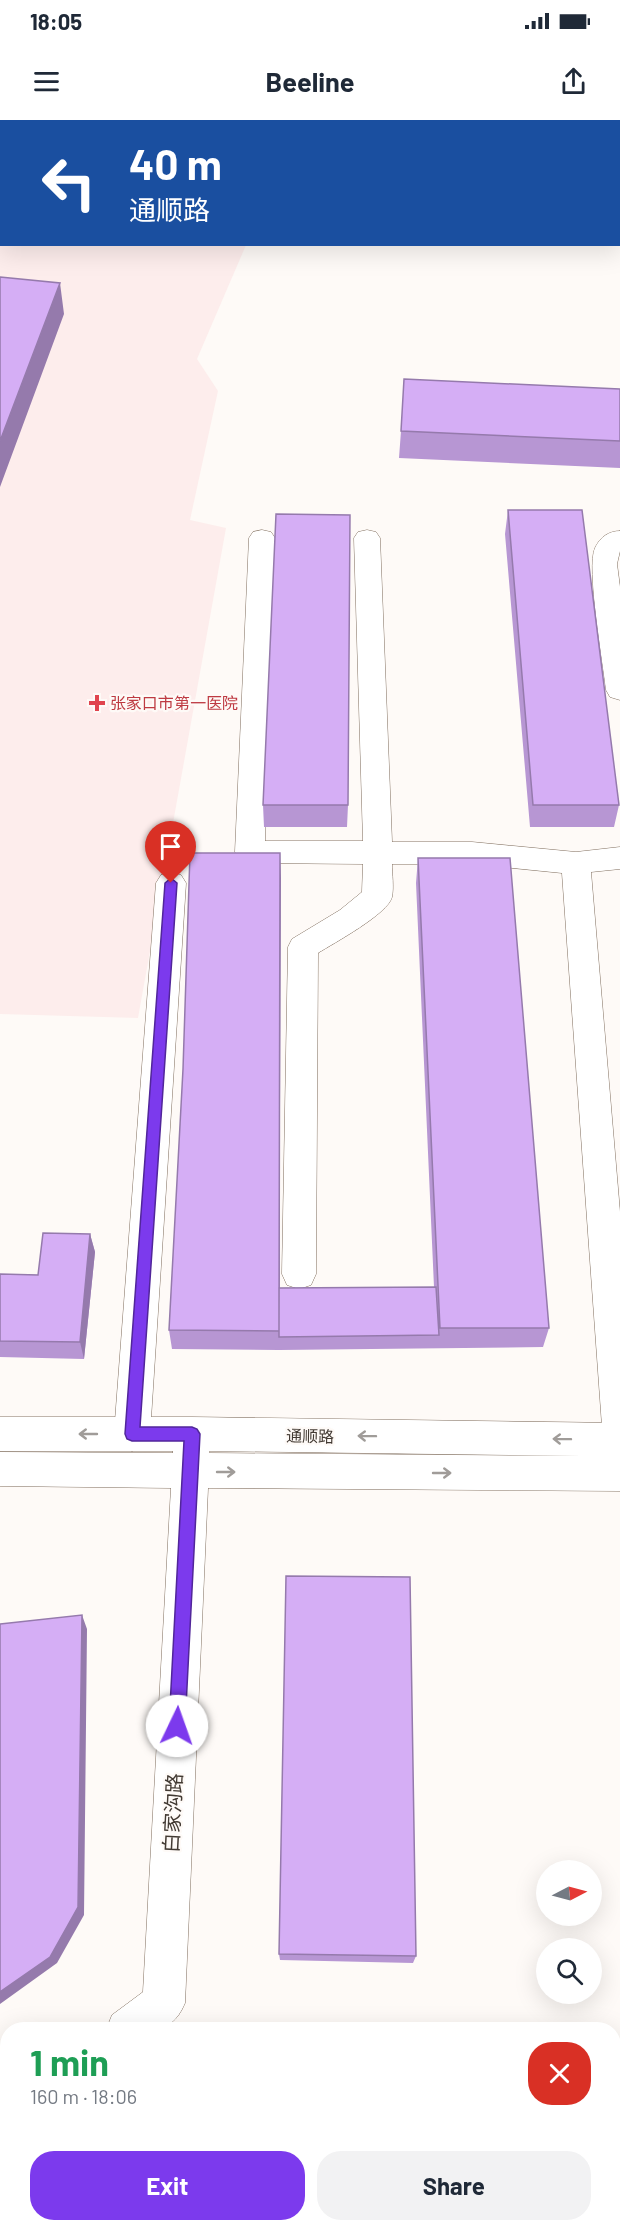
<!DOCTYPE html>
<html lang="en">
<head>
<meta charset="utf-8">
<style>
	body { margin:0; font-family:Barlow,"Noto Sans SC",sans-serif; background:#f2f2f3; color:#1f2937; height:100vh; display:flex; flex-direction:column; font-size:22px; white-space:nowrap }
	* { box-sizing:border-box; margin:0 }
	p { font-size:20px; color:#747a83 }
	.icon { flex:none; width:33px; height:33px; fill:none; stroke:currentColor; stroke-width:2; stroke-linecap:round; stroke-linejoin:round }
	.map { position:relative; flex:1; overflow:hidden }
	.drawer { position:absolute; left:0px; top:1902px; width:621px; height:210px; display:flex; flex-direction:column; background:#fff; border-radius:24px 24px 0 0; box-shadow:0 6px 24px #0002 }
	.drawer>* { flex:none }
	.guide { position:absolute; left:0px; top:0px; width:621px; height:126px; box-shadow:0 6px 24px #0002; background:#1a4fa0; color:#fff; overflow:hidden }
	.needle { width:39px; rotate:84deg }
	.buttons { position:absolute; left:536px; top:1740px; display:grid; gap:12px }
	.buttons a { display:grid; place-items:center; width:66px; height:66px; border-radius:50%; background:#fff; box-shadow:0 6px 24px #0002; font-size:30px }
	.pin { position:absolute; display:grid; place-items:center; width:51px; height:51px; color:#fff; margin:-62px -26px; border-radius:50% 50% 50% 0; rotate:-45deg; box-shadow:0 0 6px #0007 }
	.pin .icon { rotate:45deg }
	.me { position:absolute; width:66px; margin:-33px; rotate:3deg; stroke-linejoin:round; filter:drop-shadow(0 0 4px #0008) }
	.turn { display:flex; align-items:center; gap:21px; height:126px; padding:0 30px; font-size:27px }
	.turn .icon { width:78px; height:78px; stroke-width:2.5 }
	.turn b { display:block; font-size:42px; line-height:51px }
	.round { display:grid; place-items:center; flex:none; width:63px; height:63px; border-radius:24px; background:#f2f2f3 }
	.head { display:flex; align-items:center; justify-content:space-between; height:102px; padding:0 30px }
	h1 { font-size:36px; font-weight:700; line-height:45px; color:#1e9e55 }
	.cta { display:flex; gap:12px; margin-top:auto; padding:12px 30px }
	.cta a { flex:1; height:69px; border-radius:24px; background:#7c3aed; color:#fff; font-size:24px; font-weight:700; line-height:69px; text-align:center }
	.cta a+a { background:#f2f2f3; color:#1f2937 }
	.status { display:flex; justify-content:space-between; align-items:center; height:42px; padding:0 30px; background:#fff; direction:ltr }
	.status svg { height:16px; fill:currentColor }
	header { display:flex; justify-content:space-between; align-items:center; height:78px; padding:0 30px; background:#fff; font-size:27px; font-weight:700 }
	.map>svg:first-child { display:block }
	.medical { fill:#fdedec }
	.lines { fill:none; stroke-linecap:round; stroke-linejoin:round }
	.street-casing { stroke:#827060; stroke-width:1 }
	.secondary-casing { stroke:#827060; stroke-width:1 }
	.primary-casing { stroke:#827060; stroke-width:1 }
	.street { fill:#fff; fill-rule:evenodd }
	.secondary { fill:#fff; fill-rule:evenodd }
	.primary { fill:#fff; fill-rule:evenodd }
	.wall { fill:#b796d3 }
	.shaded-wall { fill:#957aac }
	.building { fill:#d5aef5; stroke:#957aac; stroke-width:1.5 }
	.oneway { stroke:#a09c99 }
	.route { fill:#7c3aed; stroke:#51269a; stroke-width:1.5 }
	.health-dot { fill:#e0444e; stroke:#fefaf7; stroke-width:2 }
	.labels { text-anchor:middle; stroke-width:4.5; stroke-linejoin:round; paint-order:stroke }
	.health-label { font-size:16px; fill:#be3a42; stroke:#fefaf7; text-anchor:start }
	.street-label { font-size:16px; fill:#423a33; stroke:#fefaf7 }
	.near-street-label { font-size:20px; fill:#423a33; stroke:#fefaf7 }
</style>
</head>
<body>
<div class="status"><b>18:05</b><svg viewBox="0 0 49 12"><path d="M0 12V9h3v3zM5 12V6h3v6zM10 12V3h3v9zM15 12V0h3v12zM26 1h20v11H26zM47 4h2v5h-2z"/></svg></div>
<header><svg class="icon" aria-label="menu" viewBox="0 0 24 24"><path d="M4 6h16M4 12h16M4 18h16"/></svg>Beeline<svg class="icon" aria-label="share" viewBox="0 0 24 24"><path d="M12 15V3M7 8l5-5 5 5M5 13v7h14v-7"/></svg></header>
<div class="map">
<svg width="620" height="2112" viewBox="0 0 620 2112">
	<rect width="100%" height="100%" fill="#fefaf7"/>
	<path class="medical" d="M0 0 227 1 2 2V124L246 125 197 239 218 271 190 400 226 408 138 898 0 894Z"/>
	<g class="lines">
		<g class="street-casing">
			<path id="street" d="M262 410 271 412 275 418 265 721H363L354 418 358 412 367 410 376 412 380 418 392 722H472L576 732 620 727V749L591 752 620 1092V1323L607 1318 602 1306 562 753 472 744H392C392 754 394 767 392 777 388 794 334 823 318 833L316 1154 311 1165 299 1169 287 1165 282 1154 288 827 292 819 340 790 362 772 363 744 250 743 240 740 235 732 249 418 253 412Z
				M620 411V431L617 444 620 467V580L610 577 606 570C603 543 586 447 595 428 600 417 609 411 620 411Z
				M171 752 181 755 186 763 150 1314 145 1326 132 1331 119 1326 114 1314 156 763 161 755Z"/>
		</g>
		<g class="secondary-casing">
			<path id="secondary" d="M0 1297H192L620 1303V1371L208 1368 185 1883C170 1920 140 1910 106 1910L112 1895 143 1872 171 1368 0 1366V1332L173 1333V1331H0ZM209 1331 584 1336 209 1333Z
				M8 1973V2020L0 2023V1976Z
				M144 2104H190L193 2112H147Z"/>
		</g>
		<g class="primary-casing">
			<path id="primary" d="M349 0H378L379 2H350Z
				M496 0H525L526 2H497Z"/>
		</g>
		<use href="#street" class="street"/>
		<use href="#secondary" class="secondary"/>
		<use href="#primary" class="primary"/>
	</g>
	<path class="wall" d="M0 0 2 2V92H0Z
		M620 269V348L399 338 401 311Z
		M508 390 619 685 614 707H530L505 414Z
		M263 685H348L347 707H264Z
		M280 733V1168L434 1167 416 763 418 738 549 1208 543 1227 279 1230 172 1229 169 1210Z
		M90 1114 95 1132 84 1239 0 1237V1154L38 1155Z
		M279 1834 416 1836 413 1843 280 1840Z"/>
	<path class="shaded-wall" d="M60 163 64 194 0 367V321Z
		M280 733 281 758 279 1217Z
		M90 1114 95 1132 84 1239 80 1222Z
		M82 1495 87 1509 84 1795 57 1843 0 1884V1872Z
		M52 2104H59L63 2112H56Z"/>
	<path class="building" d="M0 0H94V2H2V61H0Z
		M0 157 60 163 0 321Z
		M404 259 620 269V321L401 311Z
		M508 390H582L619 685H533Z
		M276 394 350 395 348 685H263Z
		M190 733H280L279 1211 169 1210 183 949Z
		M418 738H510L549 1208H440Z
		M43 1113 90 1114 80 1222 0 1221V1154L38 1155Z
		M436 1167 439 1215 279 1217V1168Z
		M286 1456 410 1457 416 1836 279 1834Z
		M82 1495 78 1787 50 1837 0 1872V1504Z
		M8 2104H52L56 2112H0Z
		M353 2104H527L532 2112H357Z"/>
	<defs><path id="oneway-shaft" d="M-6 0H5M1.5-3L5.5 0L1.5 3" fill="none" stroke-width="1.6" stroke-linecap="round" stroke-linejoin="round" transform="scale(1.5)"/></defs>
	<g class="oneway">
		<use href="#oneway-shaft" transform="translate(88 1314) rotate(-180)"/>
		<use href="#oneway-shaft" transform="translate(367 1316) rotate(-179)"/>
		<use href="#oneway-shaft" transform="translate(562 1319) rotate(-179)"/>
		<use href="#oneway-shaft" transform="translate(226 1352)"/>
		<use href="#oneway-shaft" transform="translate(442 1353)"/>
	</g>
	<path class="route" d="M171 758 177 763 140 1307H192L197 1309 200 1314 185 1606 183 1612 177 1614 171 1612 169 1606 184 1321H132L127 1319 125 1314 165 763Z"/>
	<path class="health-dot" d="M94 574h6v6h6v6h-6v6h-6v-6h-6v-6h6z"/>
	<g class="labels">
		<g class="health-label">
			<text x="110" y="589">张家口市第一医院</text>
		</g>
		<g class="street-label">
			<text transform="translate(310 1316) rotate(1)" y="6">通顺路</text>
		</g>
		<g class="near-street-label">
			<text transform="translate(173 1693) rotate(-87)" y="7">白家沟路</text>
		</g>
	</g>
</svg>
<div class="buttons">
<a><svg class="needle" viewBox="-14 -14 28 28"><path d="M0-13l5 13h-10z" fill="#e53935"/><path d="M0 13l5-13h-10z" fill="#747a83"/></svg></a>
<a><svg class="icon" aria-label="search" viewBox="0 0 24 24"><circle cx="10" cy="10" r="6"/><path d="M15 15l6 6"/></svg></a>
</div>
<div class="pin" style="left:171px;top:763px;background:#d93025"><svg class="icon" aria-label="arrive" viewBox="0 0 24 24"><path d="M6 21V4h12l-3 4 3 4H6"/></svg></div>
<svg class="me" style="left:177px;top:1606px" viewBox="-20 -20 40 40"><circle r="19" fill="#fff"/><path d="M0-13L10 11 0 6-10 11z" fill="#7c3aed"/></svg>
<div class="guide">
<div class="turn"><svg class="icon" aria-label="left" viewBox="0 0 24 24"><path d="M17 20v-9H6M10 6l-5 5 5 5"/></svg><div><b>40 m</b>通顺路</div></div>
</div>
<section class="drawer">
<div class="head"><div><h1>1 min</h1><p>160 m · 18:06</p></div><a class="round" style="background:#d93025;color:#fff"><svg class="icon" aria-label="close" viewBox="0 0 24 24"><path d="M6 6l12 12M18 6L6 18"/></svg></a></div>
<div class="cta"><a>Exit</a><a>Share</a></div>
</section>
</div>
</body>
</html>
